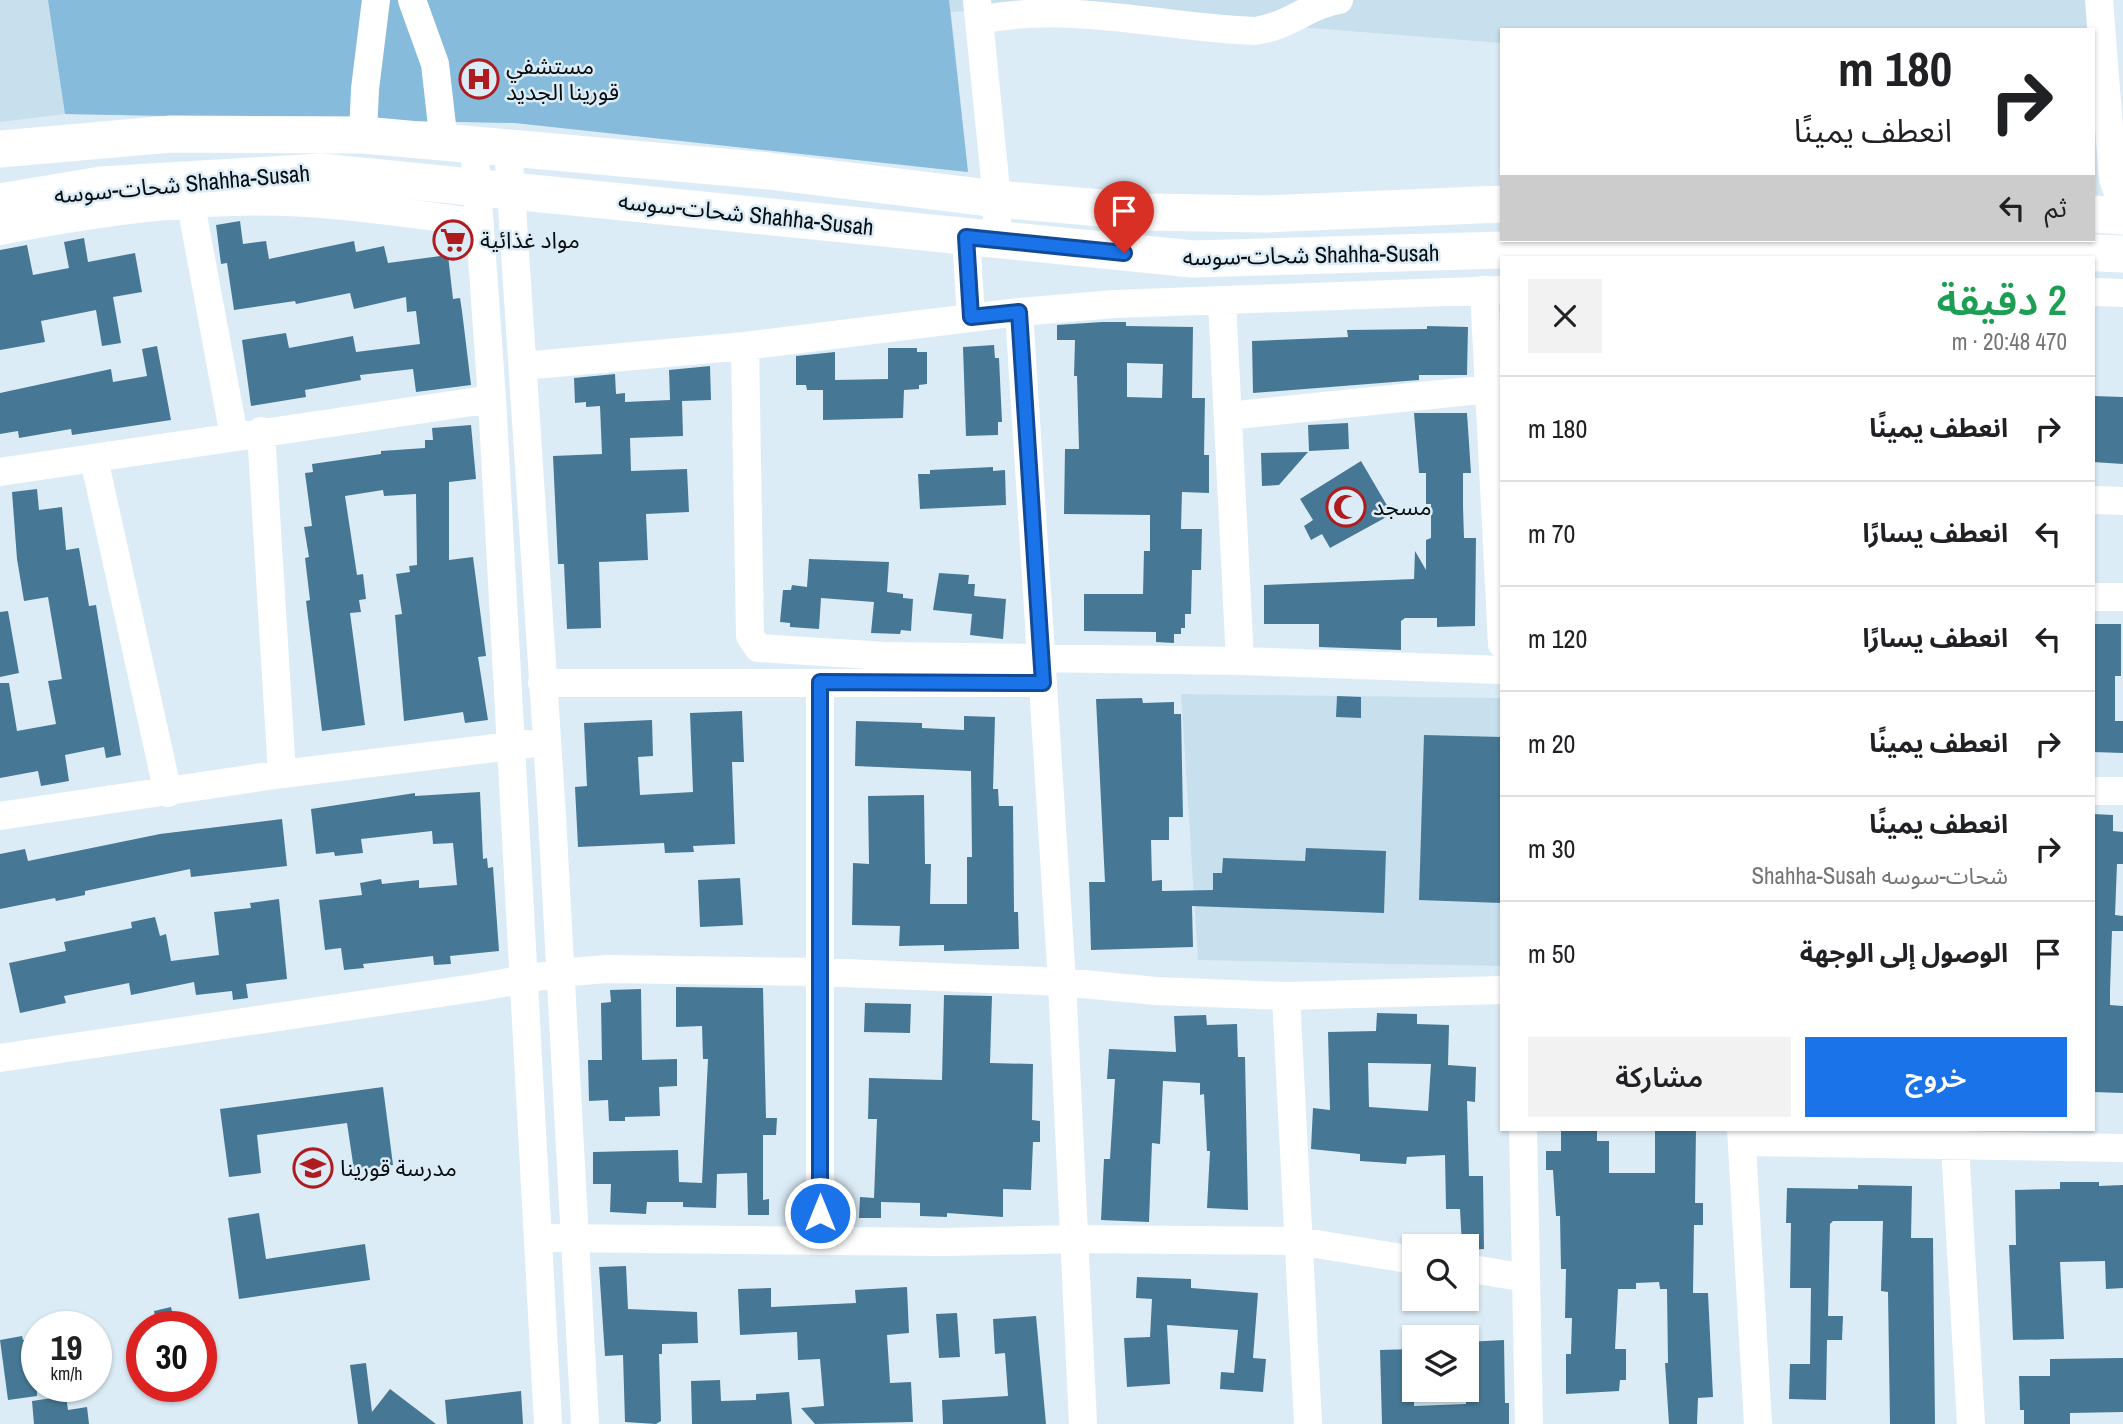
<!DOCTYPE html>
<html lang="ar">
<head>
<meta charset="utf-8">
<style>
	body { margin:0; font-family:"Archivo Narrow","Noto Sans Arabic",sans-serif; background:#f2f2f2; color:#202124; direction:rtl; height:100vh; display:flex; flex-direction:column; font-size:26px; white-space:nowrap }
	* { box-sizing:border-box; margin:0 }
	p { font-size:23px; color:#757577 }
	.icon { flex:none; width:38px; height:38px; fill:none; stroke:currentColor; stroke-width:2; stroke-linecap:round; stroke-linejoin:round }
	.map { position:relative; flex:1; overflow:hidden; direction:ltr }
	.sheet { position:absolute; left:1500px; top:256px; width:595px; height:875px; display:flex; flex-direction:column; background:#fff; border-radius:0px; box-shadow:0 2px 5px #0004; direction:rtl }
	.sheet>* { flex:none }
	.hud { position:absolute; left:1500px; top:28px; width:595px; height:214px; border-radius:0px; box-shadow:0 2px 5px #0004; direction:rtl; background:#fff; color:#202124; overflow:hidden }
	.buttons { position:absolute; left:1402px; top:1234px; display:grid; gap:14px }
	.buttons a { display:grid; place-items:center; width:77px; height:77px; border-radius:0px; background:#fff; box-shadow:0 2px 5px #0004; font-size:35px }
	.speed { position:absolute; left:21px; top:1311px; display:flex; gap:14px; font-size:35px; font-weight:700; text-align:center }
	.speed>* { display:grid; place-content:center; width:91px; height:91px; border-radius:50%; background:#fff; box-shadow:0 2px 5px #0004; line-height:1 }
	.speed small { font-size:18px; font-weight:400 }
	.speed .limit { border:10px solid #d22; background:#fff; color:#111 }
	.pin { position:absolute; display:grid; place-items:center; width:60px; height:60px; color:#fff; margin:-72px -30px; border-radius:50% 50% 50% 0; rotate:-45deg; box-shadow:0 0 7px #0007 }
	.pin .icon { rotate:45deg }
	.me { position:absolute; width:77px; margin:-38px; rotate:0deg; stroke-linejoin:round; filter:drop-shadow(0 0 5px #0008) }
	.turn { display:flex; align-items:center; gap:24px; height:147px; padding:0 28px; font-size:32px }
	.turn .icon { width:91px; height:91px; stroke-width:2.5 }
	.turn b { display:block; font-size:49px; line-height:60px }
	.then { display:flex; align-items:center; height:66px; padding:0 28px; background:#0003; gap:14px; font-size:26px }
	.round { display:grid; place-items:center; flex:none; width:74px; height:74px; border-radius:0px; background:#f2f2f2 }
	.overview { display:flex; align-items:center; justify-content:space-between; height:119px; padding:0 28px }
	h1 { font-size:42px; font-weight:600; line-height:52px; color:#1e9e55 }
	.primary-button { display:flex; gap:14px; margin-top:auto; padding:14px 28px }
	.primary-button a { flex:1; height:80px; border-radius:0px; background:#1a73e8; color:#fff; font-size:28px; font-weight:600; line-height:80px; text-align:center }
	.primary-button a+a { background:#f2f2f2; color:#202124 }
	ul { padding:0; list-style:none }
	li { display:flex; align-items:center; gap:21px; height:105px; padding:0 28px; border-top:2px solid #e0e0e0 }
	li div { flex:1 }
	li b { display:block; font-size:26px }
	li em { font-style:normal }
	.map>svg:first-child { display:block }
	.built { fill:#c8dfed }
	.forest { fill:#87bbdb }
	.building { fill:#467895; fill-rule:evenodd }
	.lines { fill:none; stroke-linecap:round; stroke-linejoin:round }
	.minor { stroke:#fff; stroke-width:28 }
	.major { stroke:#fff; stroke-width:37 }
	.route-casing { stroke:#114b97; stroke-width:18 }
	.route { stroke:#1a73e8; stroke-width:12 }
	.labels { text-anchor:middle; stroke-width:5; stroke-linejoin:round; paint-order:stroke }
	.poi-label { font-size:23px; fill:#080d10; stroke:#dcecf6; text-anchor:start }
	.street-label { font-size:23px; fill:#080d10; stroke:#dcecf6 }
</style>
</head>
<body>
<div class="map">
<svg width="2123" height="1424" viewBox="0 0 2123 1424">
	<rect width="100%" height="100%" fill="#dcecf6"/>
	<path class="built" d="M0 0H2090L2093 30H1502L1501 43 1033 6 951 12 968 172 515 123 65 114 0 122Z
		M1181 694 1501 698V966L1198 960Z"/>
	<path class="forest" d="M48 0H949L968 172 515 123 65 114Z"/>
	<path class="building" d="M240 221 243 244 266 241 269 259 354 241 356 252 384 246 388 263 448 255 453 299 460 298 462 311 471 385 416 392 413 369 360 375 361 380 305 390 306 397 251 406 242 340 286 333 289 348 353 336 356 352 420 344 416 311 407 312 406 297 354 309 350 293 296 304 295 301 234 310 227 263 221 264 216 225Z
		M84 238 88 262 135 253 142 292 113 297 121 343 102 346 96 310 41 321 45 342 0 350V250L27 245 33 275 69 268 64 242Z
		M1102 322H1126V326L1193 327 1192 398H1205L1204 455H1209V493L1182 492 1181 529H1202L1201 570H1192L1191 614H1185V628H1181V634H1174V643L1156 642V632L1084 631V594H1143L1144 551H1150V515L1064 514 1065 449H1079L1077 376H1074L1075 340H1057V325ZM1127 363 1163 364 1162 398 1127 397Z
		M1427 326 1468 327 1467 375H1419V380L1253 393 1252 341 1348 337 1347 330 1427 329Z
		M994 345 995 358H999L1002 422H998V435L966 436 963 347Z
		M157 346 171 420 72 435 71 429 19 438 18 431 0 434V393L111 369 113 382 147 376 142 349Z
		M888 348H917V352H927V384L919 385V389L904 390 903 418 823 420V390H807L806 385H796V356L835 352V380L888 379Z
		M710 366 711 400 682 401 683 436 630 438 631 471 687 469 689 512 646 514 648 560 599 562 601 628 567 629 564 564H558L553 456 602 454 600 406 586 407V402L575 403 574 378 615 374 616 394 625 393V402L670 400 669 370Z
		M2093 396 2123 397V464L2093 462Z
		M1414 413H1467L1471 473H1463V506L1464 538H1476L1475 626 1437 627V618H1405L1401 621V650L1319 647V624H1264V585L1414 579 1415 551 1426 570V540L1431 538V504H1426V473H1419Z
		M1348 423 1349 449 1309 451 1308 425Z
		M471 425 476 479 449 482V560L473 557 486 656 478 657 488 720 465 723 463 712 404 721 395 615 402 614 396 574 410 572 409 566 417 565 416 494 384 496 383 490 345 496 357 575 363 574 366 599 359 600 361 612 350 613 365 725 322 731 306 601 310 600 305 558 309 557 304 527 312 526 305 473 313 472 312 464 381 454V451L425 448V440H433L432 428Z
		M1308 452 1279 485 1262 486 1261 453Z
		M1361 461 1392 514 1330 548 1322 534 1311 540 1304 526 1313 520 1300 499Z
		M993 467V471L1005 470 1006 505 920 509 918 474H930V470Z
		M37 489 39 510 62 507 66 550 79 548 89 606 96 605 121 755 106 758 104 747 65 755 69 781 41 786 38 771 0 778V683H9L17 731 56 724 48 681 62 679 48 597 24 601 17 559 12 492Z
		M809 559 889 562 887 592 903 594V598L913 599 911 631 901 630 900 634 871 633 874 602 821 598 819 629 790 627V623L780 622 783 590H791L792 585 807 587Z
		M939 573 969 575 968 584H975L974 596 1006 599 1003 639 970 635 972 614 933 610Z
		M8 611 19 673 0 677V612Z
		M2093 624H2121V676H2115V721H2123V753L2093 752Z
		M1337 696 1361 697V718L1336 717Z
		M1142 698 1143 703 1174 702V714H1181L1183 817H1169V840H1151L1152 881 1162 880V891L1213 890V873H1222L1223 858 1305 861 1306 848 1386 851 1384 913 1192 906 1193 947 1091 950 1089 882H1105L1096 699Z
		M742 711 744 762H732L735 844 693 846 694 852 665 853 664 843 578 847 575 787 587 786 584 723 652 720 653 756 638 757 640 795 693 792 690 713Z
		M964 716 995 717 993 789H998L999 806H1013L1014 912H1018L1019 949 944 951V945L899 946 900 926 852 925 853 863 869 864 868 796 924 795 925 864H931L930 904H967V857H972L971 771 855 766 856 721 922 723V728L964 730Z
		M1424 735 1502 737V903L1419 900Z
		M480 792 483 859 487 858 488 868 493 867 499 951 450 956 451 964 434 965 433 956 363 964 364 968 344 970 341 948 325 950 319 900 362 895 360 883 381 879 382 884 419 880V888L457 885 453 843 433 844 432 831 361 839 363 853 335 856 334 852 316 854 311 809 415 793V796Z
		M2093 814 2113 815V831L2123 832V864H2117L2115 915 2123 916V931H2112L2110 990V1005L2123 1006V1093L2093 1092Z
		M282 819 287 866 191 877 190 869 85 891V895L56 901 55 898 0 909V854L25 849 28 861 160 834Z
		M740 878 743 925 700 927 698 880Z
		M279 899 287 979 246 984 248 998 233 1000 232 991 196 995 194 982 131 995 129 983 64 996 66 1003 20 1013 9 963 66 951 64 942 132 928 131 922 155 917 160 936 166 934 171 961 219 955 214 912 251 908 250 903Z
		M676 987 763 988 766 1118H777L776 1135H763V1200L769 1199V1215H748L747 1173 717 1174 716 1208 683 1207V1202H647L646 1214 610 1212 611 1184H593V1152L678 1150 679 1182 702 1183 708 1059H703L702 1026 676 1027Z
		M641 989 642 1060 677 1059V1086L659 1087 660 1116 625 1117V1121H609L608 1100 589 1101 588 1060H602L601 1003 611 1002 610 990Z
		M944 995 992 996 990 1063 1033 1064 1032 1120 1040 1121V1142H1033L1031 1190 1003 1189V1217L947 1213V1217L920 1216V1203L881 1202V1218H859L860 1197 874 1198 877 1119H868L869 1078 942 1080Z
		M865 1003 911 1004 910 1033 864 1032Z
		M1377 1013 1417 1014V1024L1449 1025 1448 1065 1476 1067 1475 1102 1467 1101 1469 1176H1483L1484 1249 1466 1250V1246H1462L1460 1209H1446L1445 1155 1407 1157 1406 1164 1360 1161V1154L1311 1149 1313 1108 1330 1110 1328 1032 1376 1031ZM1368 1063 1431 1064 1428 1111 1369 1107Z
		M1206 1015 1207 1025 1237 1024 1238 1057H1245L1248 1210 1207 1208 1210 1151H1207L1204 1094 1200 1095V1083L1163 1081 1160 1144 1152 1143 1149 1222 1101 1220 1104 1159H1110L1115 1079H1107L1109 1049 1176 1052 1174 1016Z
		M383 1087 393 1165 354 1170 347 1123 257 1135 261 1173 229 1177 220 1109Z
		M1561 1129H1597V1141H1609V1173H1655V1129H1696L1695 1203H1703V1225H1694L1693 1293H1708L1713 1397 1698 1398 1697 1424H1669L1665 1363H1668L1667 1289H1660L1659 1282 1636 1283V1289H1618L1615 1349H1626V1380H1620L1619 1391 1566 1394V1354H1571L1572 1318H1565L1566 1269H1561L1560 1216H1556L1553 1170H1546V1151H1561Z
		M2060 1182H2099V1186L2123 1185V1288L2106 1289 2105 1261 2060 1262 2064 1339 2013 1340 2009 1245H2016L2015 1190 2060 1189Z
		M1858 1185 1912 1186 1911 1238H1933L1935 1424H1890L1888 1292 1881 1291 1883 1221H1833L1830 1224 1828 1316H1843L1842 1340H1827L1826 1400 1789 1399 1790 1364H1810L1811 1288H1790L1791 1223H1786L1787 1188 1858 1189Z
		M259 1213 266 1259 365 1244 370 1280 239 1299 228 1218Z
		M626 1266 628 1309 697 1312 698 1343 662 1344V1354H659L661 1421 656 1424 625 1422 623 1355 605 1356 599 1267Z
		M1137 1277 1191 1279V1288L1258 1293 1253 1358 1266 1359 1263 1392 1220 1389 1221 1372 1234 1373 1238 1330 1167 1325 1170 1384 1127 1387 1124 1338 1150 1337 1152 1299 1136 1298Z
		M907 1287 909 1333 887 1335 890 1383 911 1382 913 1422 815 1424 801 1408 824 1406 820 1359 798 1360 797 1332 740 1335 738 1289 771 1288V1307L856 1303 855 1290Z
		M171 1307 175 1326H157L154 1311Z
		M957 1313 960 1357 939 1358 936 1314Z
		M1036 1316 1046 1424H943L942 1400 1008 1396 1005 1353 995 1354 993 1319Z
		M22 1336 23 1340 37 1338V1396L8 1400 0 1340Z
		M1504 1340 1505 1403H1509V1424H1382L1380 1350 1414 1349V1406L1466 1404V1342Z
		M2123 1358V1412L2070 1413V1424H2024V1410H2020L2019 1376H2050V1359Z
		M366 1363 372 1412 390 1389 436 1424H358L350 1365Z
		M720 1380 721 1401 756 1400V1394L789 1392 792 1424H692L691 1381Z
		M521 1391 523 1424H447L445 1400Z
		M66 1396 68 1410 87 1407 89 1424H34L32 1401Z"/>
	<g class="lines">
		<path class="minor" d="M412 0 435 64 444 143
			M977 0 997 199V241
			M2099 0 2113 179 2123 206
			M980 20C1073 1 1162 28 1255 31 1290 26 1308 5 1339 0
			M363 135 365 89 376 0
			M474 144 492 399 548 1424
			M508 146 552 816 585 1424
			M191 205 234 436
			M0 231C104 211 216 195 322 204 375 208 428 216 480 223
			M966 237 971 317
			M1484 290 1502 644
			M2093 292 2123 293
			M1222 301 1240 661
			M1019 312 1062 982 1083 1424
			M745 346 750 636 758 648 886 656 1240 661 1502 670
			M523 366 745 346 1019 312 1115 304 1502 290
			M1228 416 1489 389
			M261 431 282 774
			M94 459 168 793
			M0 472 492 399
			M2093 500 2123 501
			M2093 597H2123
			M542 683H1043
			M820 683V1240
			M2093 791H2123
			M0 816 282 774 528 744
			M1286 996 1308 1424
			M0 1058 481 987 559 973 606 969 820 972 1062 982 1156 991 1286 996 1502 990
			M1523 1129 1529 1424
			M1741 1129 1758 1424
			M1954 1129 1971 1424
			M1742 1142 2123 1148
			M554 1238 945 1242 1076 1239 1298 1241 1414 1260
			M1466 1268 1526 1278"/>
		<path class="major" d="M0 149 171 134 363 135 769 171 997 199 1147 212 1264 214 1502 204
			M0 202 101 185 321 172 1193 259 1801 241 2123 254
			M2093 214 2123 216"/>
	</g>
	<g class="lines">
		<g class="route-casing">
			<path id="route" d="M820 1213V682L1043 683 1019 312 971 317 966 237 1124 253"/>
		</g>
		<use href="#route" class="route"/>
	</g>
	<defs>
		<g id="hospital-ring" transform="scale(2.0125)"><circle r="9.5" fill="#dcecf6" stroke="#ae1c20" stroke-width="1.5"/><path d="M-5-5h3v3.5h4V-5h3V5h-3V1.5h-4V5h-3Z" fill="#ae1c20"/></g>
		<g id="supermarket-ring" transform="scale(2.0125)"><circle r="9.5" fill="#dcecf6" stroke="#ae1c20" stroke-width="1.5"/><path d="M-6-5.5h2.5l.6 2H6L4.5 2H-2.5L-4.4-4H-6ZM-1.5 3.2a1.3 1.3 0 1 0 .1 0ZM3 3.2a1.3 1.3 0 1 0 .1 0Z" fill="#ae1c20"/></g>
		<g id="mosque-ring" transform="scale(2.0125)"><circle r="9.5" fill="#dcecf6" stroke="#ae1c20" stroke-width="1.5"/><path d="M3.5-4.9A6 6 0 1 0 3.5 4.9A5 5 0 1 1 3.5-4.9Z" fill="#ae1c20"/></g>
		<g id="school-ring" transform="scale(2.0125)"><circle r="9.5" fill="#dcecf6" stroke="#ae1c20" stroke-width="1.5"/><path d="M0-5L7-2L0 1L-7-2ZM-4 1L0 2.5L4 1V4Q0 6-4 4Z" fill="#ae1c20"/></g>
	</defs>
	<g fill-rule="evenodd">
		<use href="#hospital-ring" x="479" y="79"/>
		<use href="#supermarket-ring" x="453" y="240"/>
		<use href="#mosque-ring" x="1346" y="507"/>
		<use href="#school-ring" x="313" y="1168"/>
	</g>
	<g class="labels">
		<g class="poi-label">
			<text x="506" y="74">مستشفي<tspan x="506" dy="26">قورينا الجديد</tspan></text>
			<text x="480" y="248">مواد غذائية</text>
			<text x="1373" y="515">مسجد</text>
			<text x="340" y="1176">مدرسة قورينا</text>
		</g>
		<g class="street-label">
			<text transform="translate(182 184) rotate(-5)" y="8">شحات-سوسه Shahha-Susah</text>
			<text transform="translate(746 214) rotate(6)" y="8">شحات-سوسه Shahha-Susah</text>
			<text transform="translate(1311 255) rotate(-1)" y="8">شحات-سوسه Shahha-Susah</text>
		</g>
	</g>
</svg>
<div class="buttons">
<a><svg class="icon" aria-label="search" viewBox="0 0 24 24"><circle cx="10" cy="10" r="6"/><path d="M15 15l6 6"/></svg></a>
<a><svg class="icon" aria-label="layers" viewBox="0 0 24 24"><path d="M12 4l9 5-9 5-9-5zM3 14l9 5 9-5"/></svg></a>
</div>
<div class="speed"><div>19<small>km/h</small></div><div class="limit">30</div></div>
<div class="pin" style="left:1124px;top:253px;background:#d93025"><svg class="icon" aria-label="arrive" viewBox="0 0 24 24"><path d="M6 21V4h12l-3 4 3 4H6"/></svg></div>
<svg class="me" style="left:820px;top:1213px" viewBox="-20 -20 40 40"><circle r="17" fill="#1a73e8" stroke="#fff" stroke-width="3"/><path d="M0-11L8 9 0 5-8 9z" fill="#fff"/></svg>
<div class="hud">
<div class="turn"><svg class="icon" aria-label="right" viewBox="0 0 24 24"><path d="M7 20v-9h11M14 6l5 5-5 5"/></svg><div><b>180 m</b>انعطف يمينًا</div></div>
<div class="then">ثم<svg class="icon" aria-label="left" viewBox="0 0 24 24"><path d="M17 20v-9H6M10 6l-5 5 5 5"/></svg></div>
</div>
<section class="sheet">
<div class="overview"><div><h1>2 دقيقة</h1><p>470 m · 20:48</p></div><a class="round"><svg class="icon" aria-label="close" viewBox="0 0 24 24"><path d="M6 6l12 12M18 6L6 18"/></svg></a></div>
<ul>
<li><svg class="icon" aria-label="right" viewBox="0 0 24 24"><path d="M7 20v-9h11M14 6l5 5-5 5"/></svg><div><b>انعطف يمينًا</b></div><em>180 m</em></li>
<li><svg class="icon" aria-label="left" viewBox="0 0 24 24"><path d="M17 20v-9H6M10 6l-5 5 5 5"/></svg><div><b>انعطف يسارًا</b></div><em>70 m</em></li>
<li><svg class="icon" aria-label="left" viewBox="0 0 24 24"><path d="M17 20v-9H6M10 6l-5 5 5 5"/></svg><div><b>انعطف يسارًا</b></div><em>120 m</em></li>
<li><svg class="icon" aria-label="right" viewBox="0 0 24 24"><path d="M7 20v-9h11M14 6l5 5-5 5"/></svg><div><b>انعطف يمينًا</b></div><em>20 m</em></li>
<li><svg class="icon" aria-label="right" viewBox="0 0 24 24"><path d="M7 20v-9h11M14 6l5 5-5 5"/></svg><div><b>انعطف يمينًا</b><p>شحات-سوسه Shahha-Susah</p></div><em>30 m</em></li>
<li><svg class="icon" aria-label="arrive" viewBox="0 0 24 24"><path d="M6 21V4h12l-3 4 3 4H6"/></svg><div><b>الوصول إلى الوجهة</b></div><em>50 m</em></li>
</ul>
<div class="primary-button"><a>خروج</a><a>مشاركة</a></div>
</section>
</div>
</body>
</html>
